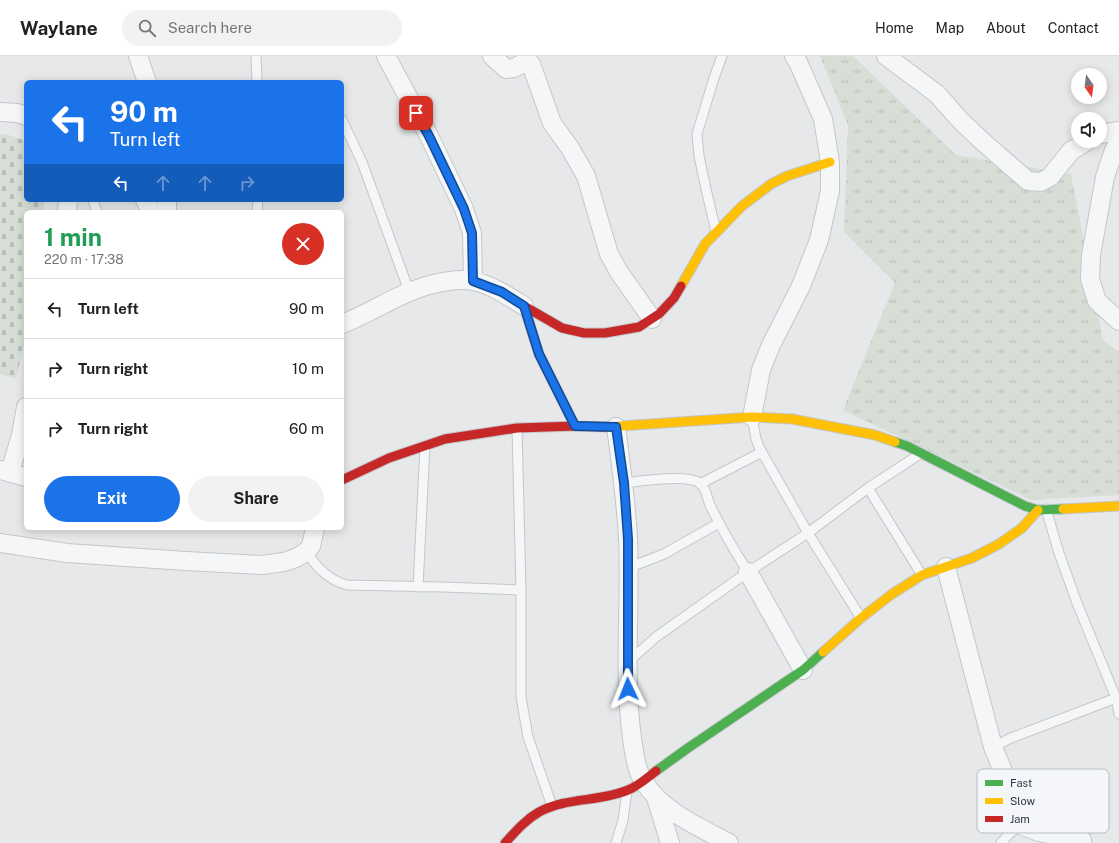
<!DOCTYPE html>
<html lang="en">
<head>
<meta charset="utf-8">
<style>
	body { margin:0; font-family:"Public Sans",sans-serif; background:#f2f2f2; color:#222; height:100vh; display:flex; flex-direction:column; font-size:15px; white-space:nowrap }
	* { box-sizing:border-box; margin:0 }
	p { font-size:13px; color:#767676 }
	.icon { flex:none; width:22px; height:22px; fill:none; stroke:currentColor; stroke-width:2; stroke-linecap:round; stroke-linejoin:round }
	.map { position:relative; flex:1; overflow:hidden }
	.panel { position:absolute; left:24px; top:154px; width:320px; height:320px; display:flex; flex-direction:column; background:#fff; border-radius:6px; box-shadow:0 2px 10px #0003 }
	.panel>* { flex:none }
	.banner { position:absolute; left:24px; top:24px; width:320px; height:122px; border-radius:6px; box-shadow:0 2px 10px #0003; background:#1a73e8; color:#fff; overflow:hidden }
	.needle { width:26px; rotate:166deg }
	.tools { position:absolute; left:1071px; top:12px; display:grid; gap:8px }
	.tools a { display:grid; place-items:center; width:36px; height:36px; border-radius:50%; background:#fff; box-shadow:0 2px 10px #0003; font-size:20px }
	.pin { position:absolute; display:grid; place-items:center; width:34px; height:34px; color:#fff; margin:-17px; border-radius:8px; box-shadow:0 2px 6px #0006 }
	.me { position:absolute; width:44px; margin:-22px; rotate:358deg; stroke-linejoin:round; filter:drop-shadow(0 0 3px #0008) }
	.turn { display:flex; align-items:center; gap:14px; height:84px; padding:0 20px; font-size:18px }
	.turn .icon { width:52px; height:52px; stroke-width:2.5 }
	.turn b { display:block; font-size:28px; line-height:34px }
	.lanes { display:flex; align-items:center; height:38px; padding:0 20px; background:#0003; justify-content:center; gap:20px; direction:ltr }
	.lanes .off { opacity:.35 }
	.round { display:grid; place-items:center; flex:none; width:42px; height:42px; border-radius:21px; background:#f2f2f2 }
	.overview { display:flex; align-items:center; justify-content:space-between; height:68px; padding:0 20px }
	h1 { font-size:24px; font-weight:700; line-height:30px; color:#1e9e55 }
	.cta { display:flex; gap:8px; margin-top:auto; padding:8px 20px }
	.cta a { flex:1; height:46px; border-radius:24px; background:#1a73e8; color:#fff; font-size:16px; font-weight:700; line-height:46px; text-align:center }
	.cta a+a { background:#f2f2f2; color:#222 }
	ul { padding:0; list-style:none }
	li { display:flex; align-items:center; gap:12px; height:60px; padding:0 20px; border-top:1px solid #e0e0e0 }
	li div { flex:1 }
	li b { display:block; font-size:15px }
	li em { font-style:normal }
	header { display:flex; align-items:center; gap:24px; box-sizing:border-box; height:56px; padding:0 20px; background:#fff; border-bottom:1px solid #e0e0e0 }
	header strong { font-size:19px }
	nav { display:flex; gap:22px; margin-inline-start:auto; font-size:14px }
	.search { width:280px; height:36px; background:#f2f2f2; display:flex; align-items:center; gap:10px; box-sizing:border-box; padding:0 14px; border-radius:22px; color:#767676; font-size:15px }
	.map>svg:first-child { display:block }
	.cemetery { fill:url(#cemetery-stones) }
	.park { fill:url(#park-tufts) }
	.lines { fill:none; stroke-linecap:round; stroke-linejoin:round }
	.lane-casing { stroke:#c4c6c8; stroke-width:11 }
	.street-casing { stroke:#c4c6c8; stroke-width:20 }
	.fast-casing { stroke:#c4c6c8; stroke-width:11 }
	.slow-casing { stroke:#c4c6c8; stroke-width:11 }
	.jam-casing { stroke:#c4c6c8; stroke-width:11 }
	.lane { stroke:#f5f6f7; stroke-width:9 }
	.street { stroke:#f5f6f7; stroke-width:18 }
	.fast { stroke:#4caf50; stroke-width:9 }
	.slow { stroke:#ffc107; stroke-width:9 }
	.jam { stroke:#c62828; stroke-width:9 }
	.route-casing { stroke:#114b97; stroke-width:10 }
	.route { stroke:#1a73e8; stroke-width:7 }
	.key { fill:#f4f6f9; stroke:#b8bcc3; stroke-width:1 }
	.key-label { font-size:11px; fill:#2b3445 }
</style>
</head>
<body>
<header>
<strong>Waylane</strong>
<div class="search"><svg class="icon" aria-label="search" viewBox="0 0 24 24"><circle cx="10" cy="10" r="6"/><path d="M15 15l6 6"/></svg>Search here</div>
<nav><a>Home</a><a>Map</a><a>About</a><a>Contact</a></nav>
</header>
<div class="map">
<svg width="1119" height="787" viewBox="0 0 1119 787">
	<defs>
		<pattern id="cemetery-stones" width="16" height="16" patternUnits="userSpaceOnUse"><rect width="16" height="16" fill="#d6ded6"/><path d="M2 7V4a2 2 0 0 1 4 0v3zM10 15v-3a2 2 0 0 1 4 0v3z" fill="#b8bfb9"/></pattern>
		<pattern id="park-tufts" width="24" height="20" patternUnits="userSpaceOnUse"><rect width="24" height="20" fill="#d6ded6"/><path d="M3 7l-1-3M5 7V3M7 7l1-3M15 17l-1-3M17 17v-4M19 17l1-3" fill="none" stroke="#b8bfb9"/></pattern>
	</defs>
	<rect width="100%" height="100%" fill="#e6e8ea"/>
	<path class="cemetery" d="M6 78 26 85V144H44L43 156H26V280L16 323 0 318V79Z"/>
	<path class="park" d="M820 0H853L956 99 1071 118 1103 284 1119 296V439L1031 444 843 354 895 227 844 176 848 69Z"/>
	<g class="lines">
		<g class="lane-casing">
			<path id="lane" d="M256 0 257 26
				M342 64 362 106 409 235
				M93 144 97 156
				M257 156 258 144
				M716 175 706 133 699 100 697 78 714 22 722 0
				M752 361 756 383 760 393 808 477 861 562
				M517 372 521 534V641L528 681 552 750
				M624 427C640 425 687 418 700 427 706 432 707 442 710 449 721 472 734 494 748 516
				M700 428 762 396
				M868 432 922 519
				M1046 453 1059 497 1077 547 1116 642 1119 658
				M306 496C317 511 328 524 347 529L443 531 521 534
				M628 512 664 498 719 467
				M418 531 425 390
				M628 606 656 581 748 516 808 477 868 432 920 398
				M993 691 1011 682 1119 641
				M616 787 623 764 627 735
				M1001 787C1008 779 1013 773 1023 770"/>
		</g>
		<g class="street-casing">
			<path id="street" d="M138 0 147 26
				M386 0 429 80 464 153 472 177 473 225
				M492 0 506 13 514 12 527 5 531 8 552 67 570 92 586 120 609 198 619 216 652 263
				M886 0 937 38 960 64 982 85 1028 125 1041 126 1050 121 1071 95 1087 85
				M0 56 17 57 26 60
				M1100 78 1119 75
				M1119 85 1114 94 1105 121 1091 199 1090 223 1097 245 1119 265
				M145 144 152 156
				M167 144V156
				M67 156 68 144
				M342 268C378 254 403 233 443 226 453 224 462 223 473 225 492 229 508 240 524 250
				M752 361 761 314 771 289 801 230 819 184 830 135V106L823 63 798 6 794 0
				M616 371C621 408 626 445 628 482 631 549 623 616 632 682 634 696 636 714 644 726 663 756 699 771 729 787
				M0 414 26 421
				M10 416 21 379 26 351
				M0 487 67 497 186 505 262 509 284 506 296 502 306 496 311 490 315 472
				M946 511 993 691 1007 725 1023 770 1039 776 1082 784V787
				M748 516 803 614
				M656 742 670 787"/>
		</g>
		<g class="fast-casing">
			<path id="fast" d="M895 386 907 390 1025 450 1038 454 1063 453
				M656 715 688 692 803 614 823 596"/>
		</g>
		<g class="slow-casing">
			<path id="slow" d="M681 230 705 188 742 150 771 128 787 120 830 106
				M606 371 752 361 792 363 875 379 895 386
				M1063 453 1119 450
				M823 596 861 562 892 538 922 519 972 502 999 488 1022 472 1038 454"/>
		</g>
		<g class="jam-casing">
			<path id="jam" d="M575 370 539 298 524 250 562 272 584 277H605L639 271 659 258 674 242 681 230
				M342 424 389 402 445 383 517 372 575 370 606 371
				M505 787C515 776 525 764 539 756 567 741 600 746 628 734 638 730 647 722 656 715"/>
		</g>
		<use href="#lane" class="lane"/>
		<use href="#street" class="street"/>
		<use href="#fast" class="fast"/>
		<use href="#slow" class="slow"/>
		<use href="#jam" class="jam"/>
	</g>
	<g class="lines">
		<g class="route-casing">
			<path id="route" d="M416 57 429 80 464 153 472 177 473 225 502 236 524 250 539 298 575 370 616 371 624 427 628 483V633"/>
		</g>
		<use href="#route" class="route"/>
	</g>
	<rect x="977" y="713" width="132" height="64" rx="6" class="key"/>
	<rect x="985" y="724" width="18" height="6" fill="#4caf50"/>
	<rect x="985" y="742" width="18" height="6" fill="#ffc107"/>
	<rect x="985" y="760" width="18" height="6" fill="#c62828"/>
	<g class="key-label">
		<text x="1010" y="731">Fast</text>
		<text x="1010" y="749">Slow</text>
		<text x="1010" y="767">Jam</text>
	</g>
</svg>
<div class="tools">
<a><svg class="needle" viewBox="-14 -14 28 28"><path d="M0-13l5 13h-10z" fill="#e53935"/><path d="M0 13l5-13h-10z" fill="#767676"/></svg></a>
<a><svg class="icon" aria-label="sound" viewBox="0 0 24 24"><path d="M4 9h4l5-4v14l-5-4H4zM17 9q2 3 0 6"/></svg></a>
</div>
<div class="pin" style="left:416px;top:57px;background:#d93025"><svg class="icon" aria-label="arrive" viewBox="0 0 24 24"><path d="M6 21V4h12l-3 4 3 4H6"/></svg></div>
<svg class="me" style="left:628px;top:633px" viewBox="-20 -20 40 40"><path d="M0-17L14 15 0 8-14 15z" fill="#1a73e8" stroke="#fff" stroke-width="4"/></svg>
<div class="banner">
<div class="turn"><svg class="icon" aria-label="left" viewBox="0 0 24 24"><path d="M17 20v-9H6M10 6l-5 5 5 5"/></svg><div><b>90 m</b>Turn left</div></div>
<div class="lanes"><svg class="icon" aria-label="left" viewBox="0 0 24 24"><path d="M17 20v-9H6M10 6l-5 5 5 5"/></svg><svg class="icon off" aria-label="ahead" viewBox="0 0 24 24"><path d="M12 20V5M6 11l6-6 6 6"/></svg><svg class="icon off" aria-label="ahead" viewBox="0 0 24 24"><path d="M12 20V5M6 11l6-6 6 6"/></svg><svg class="icon off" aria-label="right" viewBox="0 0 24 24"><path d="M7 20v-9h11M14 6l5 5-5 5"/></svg></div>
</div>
<section class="panel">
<div class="overview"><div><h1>1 min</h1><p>220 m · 17:38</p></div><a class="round" style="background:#d93025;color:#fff"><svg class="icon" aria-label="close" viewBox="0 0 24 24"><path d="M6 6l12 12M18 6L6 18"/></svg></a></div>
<ul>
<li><svg class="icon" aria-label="left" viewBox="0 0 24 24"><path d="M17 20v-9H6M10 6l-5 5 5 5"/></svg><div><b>Turn left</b></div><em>90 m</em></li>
<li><svg class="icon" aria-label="right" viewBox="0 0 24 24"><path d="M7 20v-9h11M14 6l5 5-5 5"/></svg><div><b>Turn right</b></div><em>10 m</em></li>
<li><svg class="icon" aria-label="right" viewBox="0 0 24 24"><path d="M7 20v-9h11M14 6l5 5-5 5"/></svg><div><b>Turn right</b></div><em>60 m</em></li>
</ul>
<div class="cta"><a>Exit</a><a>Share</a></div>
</section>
</div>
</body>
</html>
